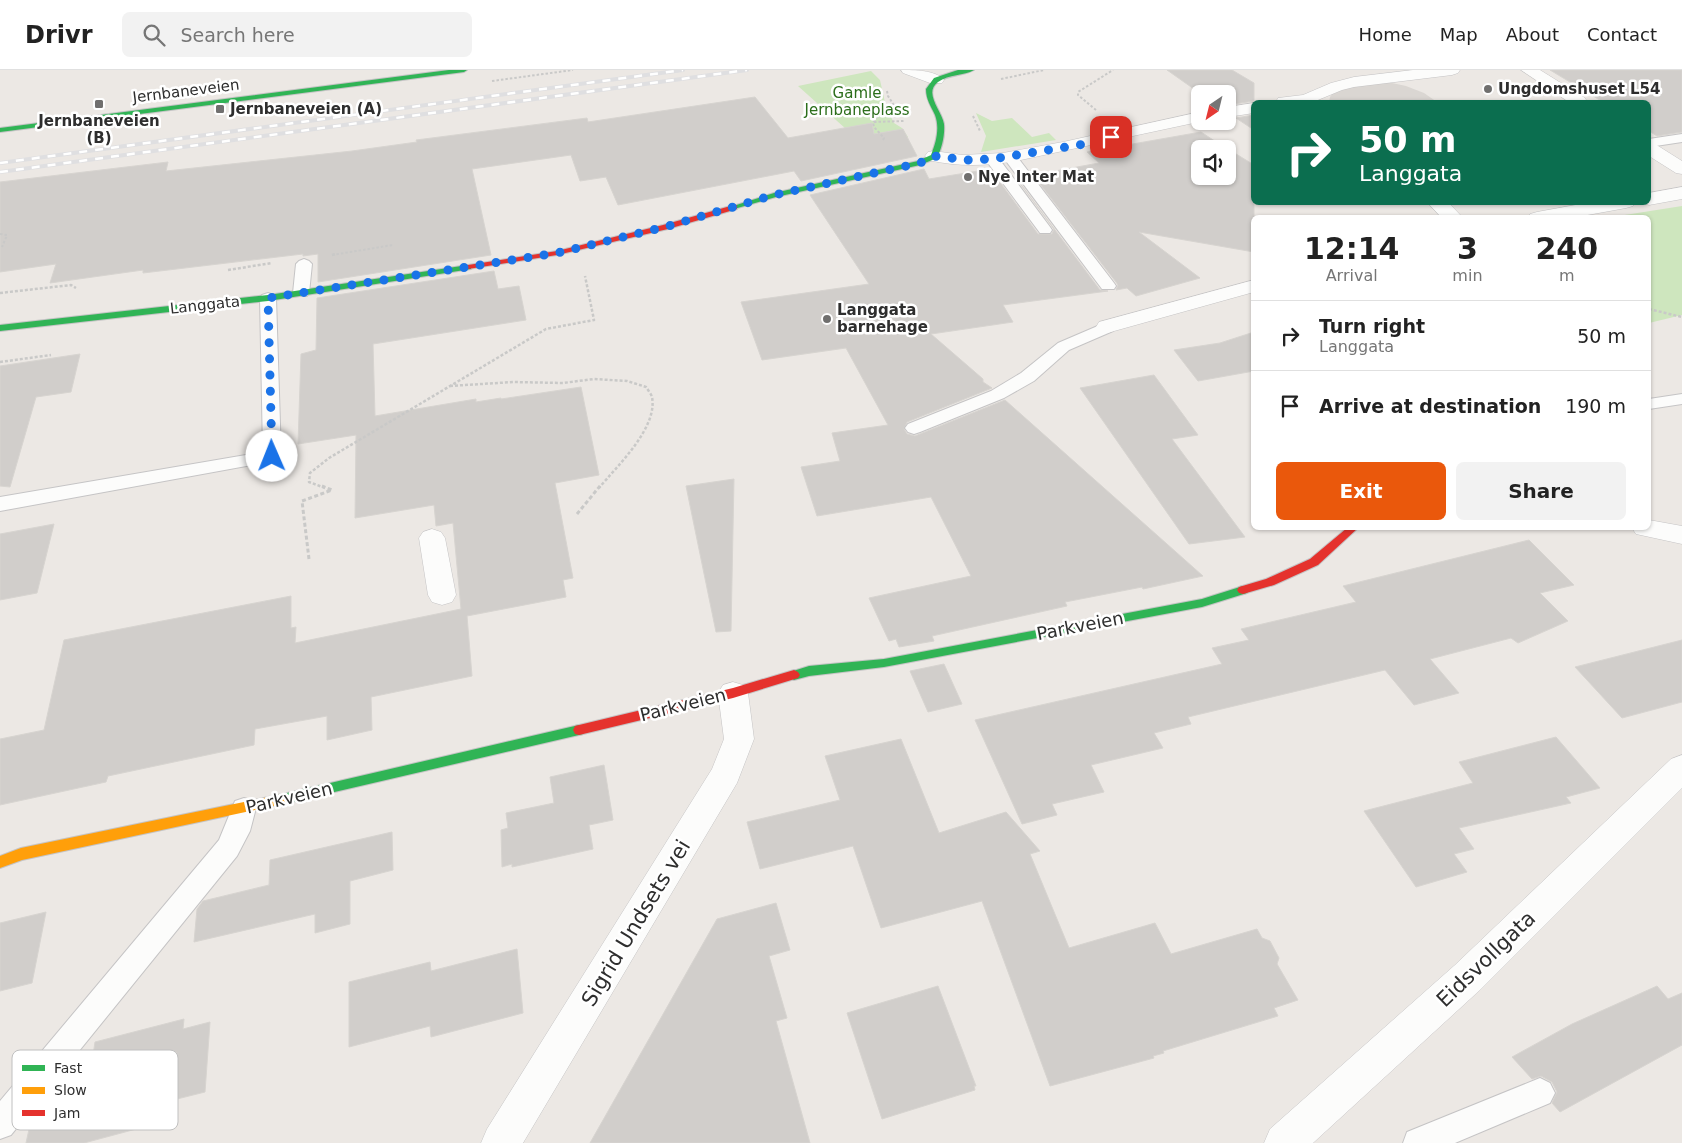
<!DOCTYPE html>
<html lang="en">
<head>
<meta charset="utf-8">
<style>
	body { margin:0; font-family:"DejaVu Sans",sans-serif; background:#f2f2f2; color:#222; height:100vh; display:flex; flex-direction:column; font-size:19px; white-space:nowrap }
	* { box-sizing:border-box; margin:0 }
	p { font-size:16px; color:#767676 }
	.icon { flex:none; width:28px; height:28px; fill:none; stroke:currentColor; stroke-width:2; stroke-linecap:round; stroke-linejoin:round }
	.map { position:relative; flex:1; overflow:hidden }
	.side { position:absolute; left:1251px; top:145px; width:400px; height:315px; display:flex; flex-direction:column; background:#fff; border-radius:8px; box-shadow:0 1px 4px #0004 }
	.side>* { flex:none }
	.guide { position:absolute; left:1251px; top:30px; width:400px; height:105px; border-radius:8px; box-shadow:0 1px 4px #0004; background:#0b6e4f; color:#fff; overflow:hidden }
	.needle { width:32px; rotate:215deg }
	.tools { position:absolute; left:1191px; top:15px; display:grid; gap:10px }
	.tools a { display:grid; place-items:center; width:45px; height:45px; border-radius:8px; background:#fff; box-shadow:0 1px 4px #0004; font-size:25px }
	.pin { position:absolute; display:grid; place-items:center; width:42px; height:42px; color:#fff; margin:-21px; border-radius:10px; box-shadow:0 2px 8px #0006 }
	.me { position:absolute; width:55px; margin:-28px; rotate:359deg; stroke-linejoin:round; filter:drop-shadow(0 0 4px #0008) }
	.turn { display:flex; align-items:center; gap:18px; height:105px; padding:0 25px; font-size:22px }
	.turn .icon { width:65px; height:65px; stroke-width:2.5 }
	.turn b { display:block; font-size:35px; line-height:42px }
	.eta { display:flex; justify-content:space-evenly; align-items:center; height:85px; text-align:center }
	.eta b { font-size:30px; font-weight:700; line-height:35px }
	.action { display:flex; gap:10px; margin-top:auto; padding:10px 25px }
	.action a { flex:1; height:58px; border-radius:8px; background:#ea580c; color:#fff; font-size:20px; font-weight:700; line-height:58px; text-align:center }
	.action a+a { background:#f2f2f2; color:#222 }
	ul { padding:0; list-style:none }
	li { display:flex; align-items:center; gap:15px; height:70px; padding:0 25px; border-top:1px solid #e0e0e0 }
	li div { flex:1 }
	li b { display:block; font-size:19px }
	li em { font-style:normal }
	header { display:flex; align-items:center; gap:30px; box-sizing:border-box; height:70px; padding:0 25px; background:#fff; border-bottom:1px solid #e0e0e0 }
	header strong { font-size:24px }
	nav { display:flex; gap:28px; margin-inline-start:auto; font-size:18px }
	.search { width:350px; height:45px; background:#f2f2f2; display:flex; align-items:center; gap:12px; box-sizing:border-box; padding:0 18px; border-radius:8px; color:#767676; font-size:19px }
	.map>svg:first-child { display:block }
	.green { fill:#cee6be }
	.plaza { fill:#dad6d2 }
	.building { fill:#d1cecb; stroke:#d7d4d0 }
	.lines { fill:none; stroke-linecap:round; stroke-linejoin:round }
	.lane-casing { stroke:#c5c4c5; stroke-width:2 }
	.street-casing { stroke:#c5c4c5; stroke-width:1 }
	.fast-casing { stroke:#c5c4c5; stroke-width:2 }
	.slow-casing { stroke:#c5c4c5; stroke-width:2 }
	.jam-casing { stroke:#c5c4c5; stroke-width:2 }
	.path-far2 { stroke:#c9c9c8; stroke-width:2; stroke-dasharray:2.5 2; stroke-linecap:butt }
	.path-far1 { stroke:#c9c9c8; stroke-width:2.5; stroke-dasharray:3 2; stroke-linecap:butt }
	.path { stroke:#c9c9c8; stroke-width:3; stroke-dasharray:4 2.5; stroke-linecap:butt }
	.lane { fill:#fcfcfb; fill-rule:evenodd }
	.street { fill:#fcfcfb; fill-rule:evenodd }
	.fast { fill:#30b455; fill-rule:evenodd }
	.slow { fill:#ff9f0a; fill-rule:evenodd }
	.jam { fill:#e5322d; fill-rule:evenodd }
	.rail-casing { stroke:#dfdfe1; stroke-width:4 }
	.rail { stroke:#fff; stroke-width:2.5; stroke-dasharray:8; stroke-linecap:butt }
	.route { stroke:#1a73e8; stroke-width:9; stroke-dasharray:0 16.2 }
	.poi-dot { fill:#706f6e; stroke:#fff; stroke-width:2 }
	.labels { text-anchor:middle; stroke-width:5; stroke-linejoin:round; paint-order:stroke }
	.far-poi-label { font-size:15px; font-weight:bold; fill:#2e2e2e; stroke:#fff; text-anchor:start }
	.far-street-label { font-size:15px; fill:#2e2e2e; stroke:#fff }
	.far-park-label { font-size:15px; fill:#2c6e1b; stroke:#fff }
	.street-label { font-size:18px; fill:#2e2e2e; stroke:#fff }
	.near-street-label { font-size:21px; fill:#2e2e2e; stroke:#fff }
	.key { fill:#fff; stroke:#c0c0c0; stroke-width:1 }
	.key-label { font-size:14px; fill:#2e2e2e }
</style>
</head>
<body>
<header>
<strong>Drivr</strong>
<div class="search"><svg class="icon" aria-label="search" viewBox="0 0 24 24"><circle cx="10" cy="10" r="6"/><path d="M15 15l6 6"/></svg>Search here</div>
<nav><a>Home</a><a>Map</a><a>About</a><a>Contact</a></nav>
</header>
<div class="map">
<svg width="1682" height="1073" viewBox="0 0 1682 1073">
	<rect width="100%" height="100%" fill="#ece8e4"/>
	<path class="green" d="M871 1 880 10 886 37 894 53 902 58 908 67 875 85 798 16Z
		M976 43 992 51 1012 48 1032 67 1049 63 1056 70 981 82 986 66Z
		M1682 136V245L1649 253V148L1612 147Z"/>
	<path class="plaza" d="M1378 10 1406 16 1424 23 1437 32H1329L1330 27 1335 20Z"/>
	<path class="building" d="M1167 0H1232L1254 13V31L1228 35V24H1201Z
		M1550 0H1682V62L1657 66 1649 61V32H1603Z
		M755 27 788 68 872 53 874 64 903 59 917 86 801 111 794 101 618 135 606 107 580 111 571 85 472 99 491 185 318 212V184L303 186V184L143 203V200L50 213 56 194 0 202V112L168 92 166 101 352 81 417 72 416 70 587 48 588 52Z
		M1254 45V60L1236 48Z
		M1201 62 1227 79H1200V106H1228V79L1254 95V182L1139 162 1200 208 1136 226 1127 218 1116 220 1118 215 1116 212 1033 105 1099 93 1087 82Z
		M924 99 929 109 984 100 993 112 999 111 1038 164H1052L1054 159 1016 108 1100 220 1108 221 1003 235 1013 252 931 264 983 309V312L992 318 907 352 904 359 907 364 915 366 1005 330 1203 506 1143 519 1142 517 1065 532 1067 536 932 566 934 571 899 577 896 569 889 571 869 528 971 506 931 427 817 446 801 397 840 391 832 363 888 355 846 278 762 290 741 232 869 214 810 125Z
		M494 201 498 219 519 216 526 250 373 274 375 346 476 329V332L501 328V329L581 317 599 405 555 413 573 508 563 510 566 527 467 546 472 606 371 627 372 660 327 670V646L255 659 254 675 108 706 106 712 0 735V669L44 660 64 570 291 526V558L296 557 295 573 461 539 453 453 436 456 434 435 355 448 356 365 298 374 301 284 316 280 317 228Z
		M1254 262V301L1198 311 1174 280 1220 273Z
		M80 284 71 322 36 327 10 417 0 416V296Z
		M1154 305 1198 365 1172 369 1245 467 1189 474 1080 318Z
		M734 409 731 561 716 562 686 416Z
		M54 454 37 523 0 530V464Z
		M1529 470 1574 515 1540 523 1568 551 1518 573 1511 568 1430 589 1459 623 1414 635 1385 600 1188 647 1191 654 1154 663 1163 678 1091 695 1104 722 1052 734 1057 745 1022 754 975 650 1222 594 1212 578 1249 570 1241 559 1356 532 1343 516Z
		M1682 570V632L1622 648 1575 597Z
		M944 594 962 634 928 642 910 601Z
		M1556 667 1600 718 1566 727 1571 733 1459 758 1474 779 1454 784 1467 802 1416 817 1364 741 1473 713 1459 692Z
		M901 669 939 763 1006 742 1040 781 1030 784 1069 878 1155 853 1171 884 1257 859 1262 868 1270 871 1279 888 1277 894 1298 930 1274 938 1278 946 1163 981 1164 983 1153 986 1154 988 1050 1016 982 831 881 858 853 776 760 799 747 752 840 730 825 686Z
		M604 695 613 750 589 755 593 779 512 797V794L502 797 501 760 508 758 506 743 554 733 550 707Z
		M392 762 393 800 350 811V854L315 863V844L194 872 197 839 203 831 269 815 270 790Z
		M776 833 790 880 769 886 787 948 776 951 810 1073H590L717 849Z
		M46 842 32 913 0 921V853Z
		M517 879 523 943 431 967 430 956 349 977V912L430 892 431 901Z
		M938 916 976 1016H974L975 1020 882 1049 847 943Z
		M1657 916 1668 929 1682 923V975L1560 1042 1552 1033 1557 1022 1552 1012 1541 1006 1532 1009 1512 987 1572 954Z
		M184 949 183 959 210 952 205 1022 177 1029 176 1036 141 1046 140 1058 84 1073H26L33 1041 37 1036 87 1025 95 972Z"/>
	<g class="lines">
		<g class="lane-casing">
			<path id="lane" d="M1682 64V72L1649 77V69Z
				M1010 83 1015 84 1114 213 1116 216 1114 219H1102L1003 87Z
				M992 85 997 86 1050 157 1052 160 1050 163H1040L985 89Z
				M304 189 309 191 312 194 309 223 307 226H295L293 223 296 194 299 191Z
				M268 223 274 225 276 228 281 386 279 390 0 441V427L263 382 260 228 262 225Z
				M1107 252 1113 253 1115 257 1113 261 1069 280 1034 311 1004 328 920 362 914 364 908 362 905 358 908 354 991 321 1021 303 1058 273Z
				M1682 324V334L1649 339V329Z
				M244 728 253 731 256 738 250 761 237 786 11 1065 0 1069V1031L219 770 235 731Z
				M1540 1008 1550 1013 1555 1023 1550 1033 1455 1073H1403L1407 1062Z"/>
		</g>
		<g class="street-casing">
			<path id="street" d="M901 0C914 0 936 0 944 10L942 13H930L903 3Z
				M1413 0H1460L1458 3 1452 5 1354 17 1342 20 1313 32H1276L1278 28 1303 25 1331 13 1354 7Z
				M1521 0H1540L1585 28 1587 32H1569Z
				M1254 33V43L1228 47V37Z
				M1200 42V51H1203L1016 91C986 96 958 97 928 90L925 86 928 82 934 81 962 85 1003 83 1063 72Z
				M1649 73 1655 74 1682 91V104L1676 103 1649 86Z
				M1682 117V129L1649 135 1642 132H1649V123Z
				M1427 132H1448L1463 148H1442Z
				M1592 132H1635L1633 136 1626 138 1571 148H1528L1530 144 1537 142Z
				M1254 210V222L1107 263 1099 262 1096 257 1099 252Z
				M1649 450 1682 456V474L1636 464 1632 458H1649Z
				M432 459 441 462 445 468 456 525 452 532 442 535 432 532 428 525 419 468 423 462Z
				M733 612 743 615 748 623 754 669 737 713 523 1073H481L487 1059 712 699 724 669 718 623 723 615Z
				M1682 685V718L1481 919 1313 1073H1264L1270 1059 1455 895 1671 689Z"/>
		</g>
		<g class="fast-casing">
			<path id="fast" d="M449 0H467L464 2 0 62V58Z
				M958 0H974C964 6 949 4 938 12 923 23 942 41 944 54 945 65 942 78 937 88L920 95 776 127 734 139 730 137 774 123 918 91 931 85C936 73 940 58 935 45 931 36 926 30 926 19L934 8Z
				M468 195H471V199L268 231 0 261V255L268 225Z
				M1243 516 1247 517 1249 520 1247 523 1202 537 884 597 809 606 794 610 790 608 788 605 790 602 809 596 884 589 1202 529Z
				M579 655 583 656 585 660 583 664 579 665 283 734 278 733 277 729 278 725 283 724Z"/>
		</g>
		<g class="slow-casing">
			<path id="slow" d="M283 724 288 725 289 729 288 733 283 734 22 790 0 798V786L21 778Z"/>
		</g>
		<g class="jam-casing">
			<path id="jam" d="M734 135H737V139L668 159 557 185 468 199 464 197 468 195 557 181 663 155Z
				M1347 458H1358L1318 495 1274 515 1243 524 1239 523 1237 520 1239 517 1266 509 1310 489Z
				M794 600 798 602 800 605 798 608 733 628 579 665 575 664 573 660 575 656 579 655 733 618Z"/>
		</g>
		<path class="path-far2" d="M1001 9 1044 0
			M492 11 573 0
			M887 21 888 26 901 46
			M1096 40 1078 25V22L1113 0
			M973 46 980 61
			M874 52 904 51
			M883 70 884 68 874 57 873 52 879 45 896 39
			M0 164 7 165 2 177
			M332 185 393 175"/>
		<path class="path-far1" d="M332 185 336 184
			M228 200 272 193
			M0 223 71 215 76 218
			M1649 239 1682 247
			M0 292 51 285
			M450 316 513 312 563 313 594 309 627 311 646 317C648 320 651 324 652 327 658 358 617 396 599 418
			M325 418 309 412 310 403 329 388 546 259 594 250 585 206"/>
		<path class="path" d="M577 444 600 416
			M309 489 302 431 332 420 322 416"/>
		<use href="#lane" class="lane"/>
		<use href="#street" class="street"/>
		<use href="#fast" class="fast"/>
		<use href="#slow" class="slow"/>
		<use href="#jam" class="jam"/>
		<g class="rail-casing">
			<path id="rail" d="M0 93 683 0
				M0 102 747 0"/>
		</g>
		<use href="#rail" class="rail"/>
	</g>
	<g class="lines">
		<path class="route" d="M272 386 268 228 557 183 665 157 774 125 920 93 934 86 968 90 992 89 1079 75 1111 67"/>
	</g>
	<g class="poi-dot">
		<circle cx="1488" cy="19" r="5"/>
		<rect x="94" y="29" width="10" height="10" rx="2.5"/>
		<rect x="215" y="34" width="10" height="10" rx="2.5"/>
		<circle cx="968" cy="107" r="5"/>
		<circle cx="827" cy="249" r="5"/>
	</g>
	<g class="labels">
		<g class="far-poi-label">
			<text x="1498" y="24">Ungdomshuset L54</text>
			<text x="230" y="44">Jernbaneveien (A)</text>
			<text x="99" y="56" text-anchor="middle">Jernbaneveien<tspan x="99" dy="17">(B)</tspan></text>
			<text x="978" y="112">Nye Inter Mat</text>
			<text x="837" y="245">Langgata<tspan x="837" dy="17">barnehage</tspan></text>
		</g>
		<g class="far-street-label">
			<text transform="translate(186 21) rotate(-7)" y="5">Jernbaneveien</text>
			<text transform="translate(205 235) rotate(-6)" y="5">Langgata</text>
		</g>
		<g class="far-park-label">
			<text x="857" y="28">Gamle<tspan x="857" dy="17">Jernbaneplass</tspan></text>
		</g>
		<g class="street-label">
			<text transform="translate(1080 556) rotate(-11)" y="6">Parkveien</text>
			<text transform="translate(683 635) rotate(-14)" y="6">Parkveien</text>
			<text transform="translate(289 728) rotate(-13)" y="6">Parkveien</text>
		</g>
		<g class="near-street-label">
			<text transform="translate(636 853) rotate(-59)" y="7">Sigrid Undsets vei</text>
			<text transform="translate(1486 889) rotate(-44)" y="7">Eidsvollgata</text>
		</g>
	</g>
	<rect x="12" y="980" width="166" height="80" rx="8" class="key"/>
	<rect x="22" y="995" width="23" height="6" fill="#30b455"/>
	<rect x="22" y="1017" width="23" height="7" fill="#ff9f0a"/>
	<rect x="22" y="1040" width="23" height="6" fill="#e5322d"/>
	<g class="key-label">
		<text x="54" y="1003">Fast</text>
		<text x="54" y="1025">Slow</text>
		<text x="54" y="1048">Jam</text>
	</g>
</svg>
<div class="tools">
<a><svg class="needle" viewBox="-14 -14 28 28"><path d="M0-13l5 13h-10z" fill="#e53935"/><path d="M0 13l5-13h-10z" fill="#767676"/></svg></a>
<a><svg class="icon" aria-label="sound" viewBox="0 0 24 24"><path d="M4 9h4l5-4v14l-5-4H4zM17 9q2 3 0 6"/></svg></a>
</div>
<div class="pin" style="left:1111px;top:67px;background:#d93025"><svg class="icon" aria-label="arrive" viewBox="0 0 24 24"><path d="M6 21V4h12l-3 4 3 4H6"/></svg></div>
<svg class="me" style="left:272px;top:386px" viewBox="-20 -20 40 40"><circle r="19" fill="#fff"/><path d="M0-13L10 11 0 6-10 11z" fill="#1a73e8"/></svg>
<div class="guide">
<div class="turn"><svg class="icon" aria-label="right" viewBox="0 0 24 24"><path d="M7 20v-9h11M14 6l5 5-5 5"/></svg><div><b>50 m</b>Langgata</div></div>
</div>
<section class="side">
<div class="eta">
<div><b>12:14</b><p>Arrival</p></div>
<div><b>3</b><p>min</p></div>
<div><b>240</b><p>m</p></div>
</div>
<ul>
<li><svg class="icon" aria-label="right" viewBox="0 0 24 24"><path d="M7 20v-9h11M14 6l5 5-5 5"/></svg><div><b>Turn right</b><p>Langgata</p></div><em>50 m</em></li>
<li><svg class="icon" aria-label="arrive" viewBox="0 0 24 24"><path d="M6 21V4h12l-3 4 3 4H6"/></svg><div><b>Arrive at destination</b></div><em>190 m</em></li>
</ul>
<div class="action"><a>Exit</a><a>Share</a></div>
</section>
</div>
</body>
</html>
